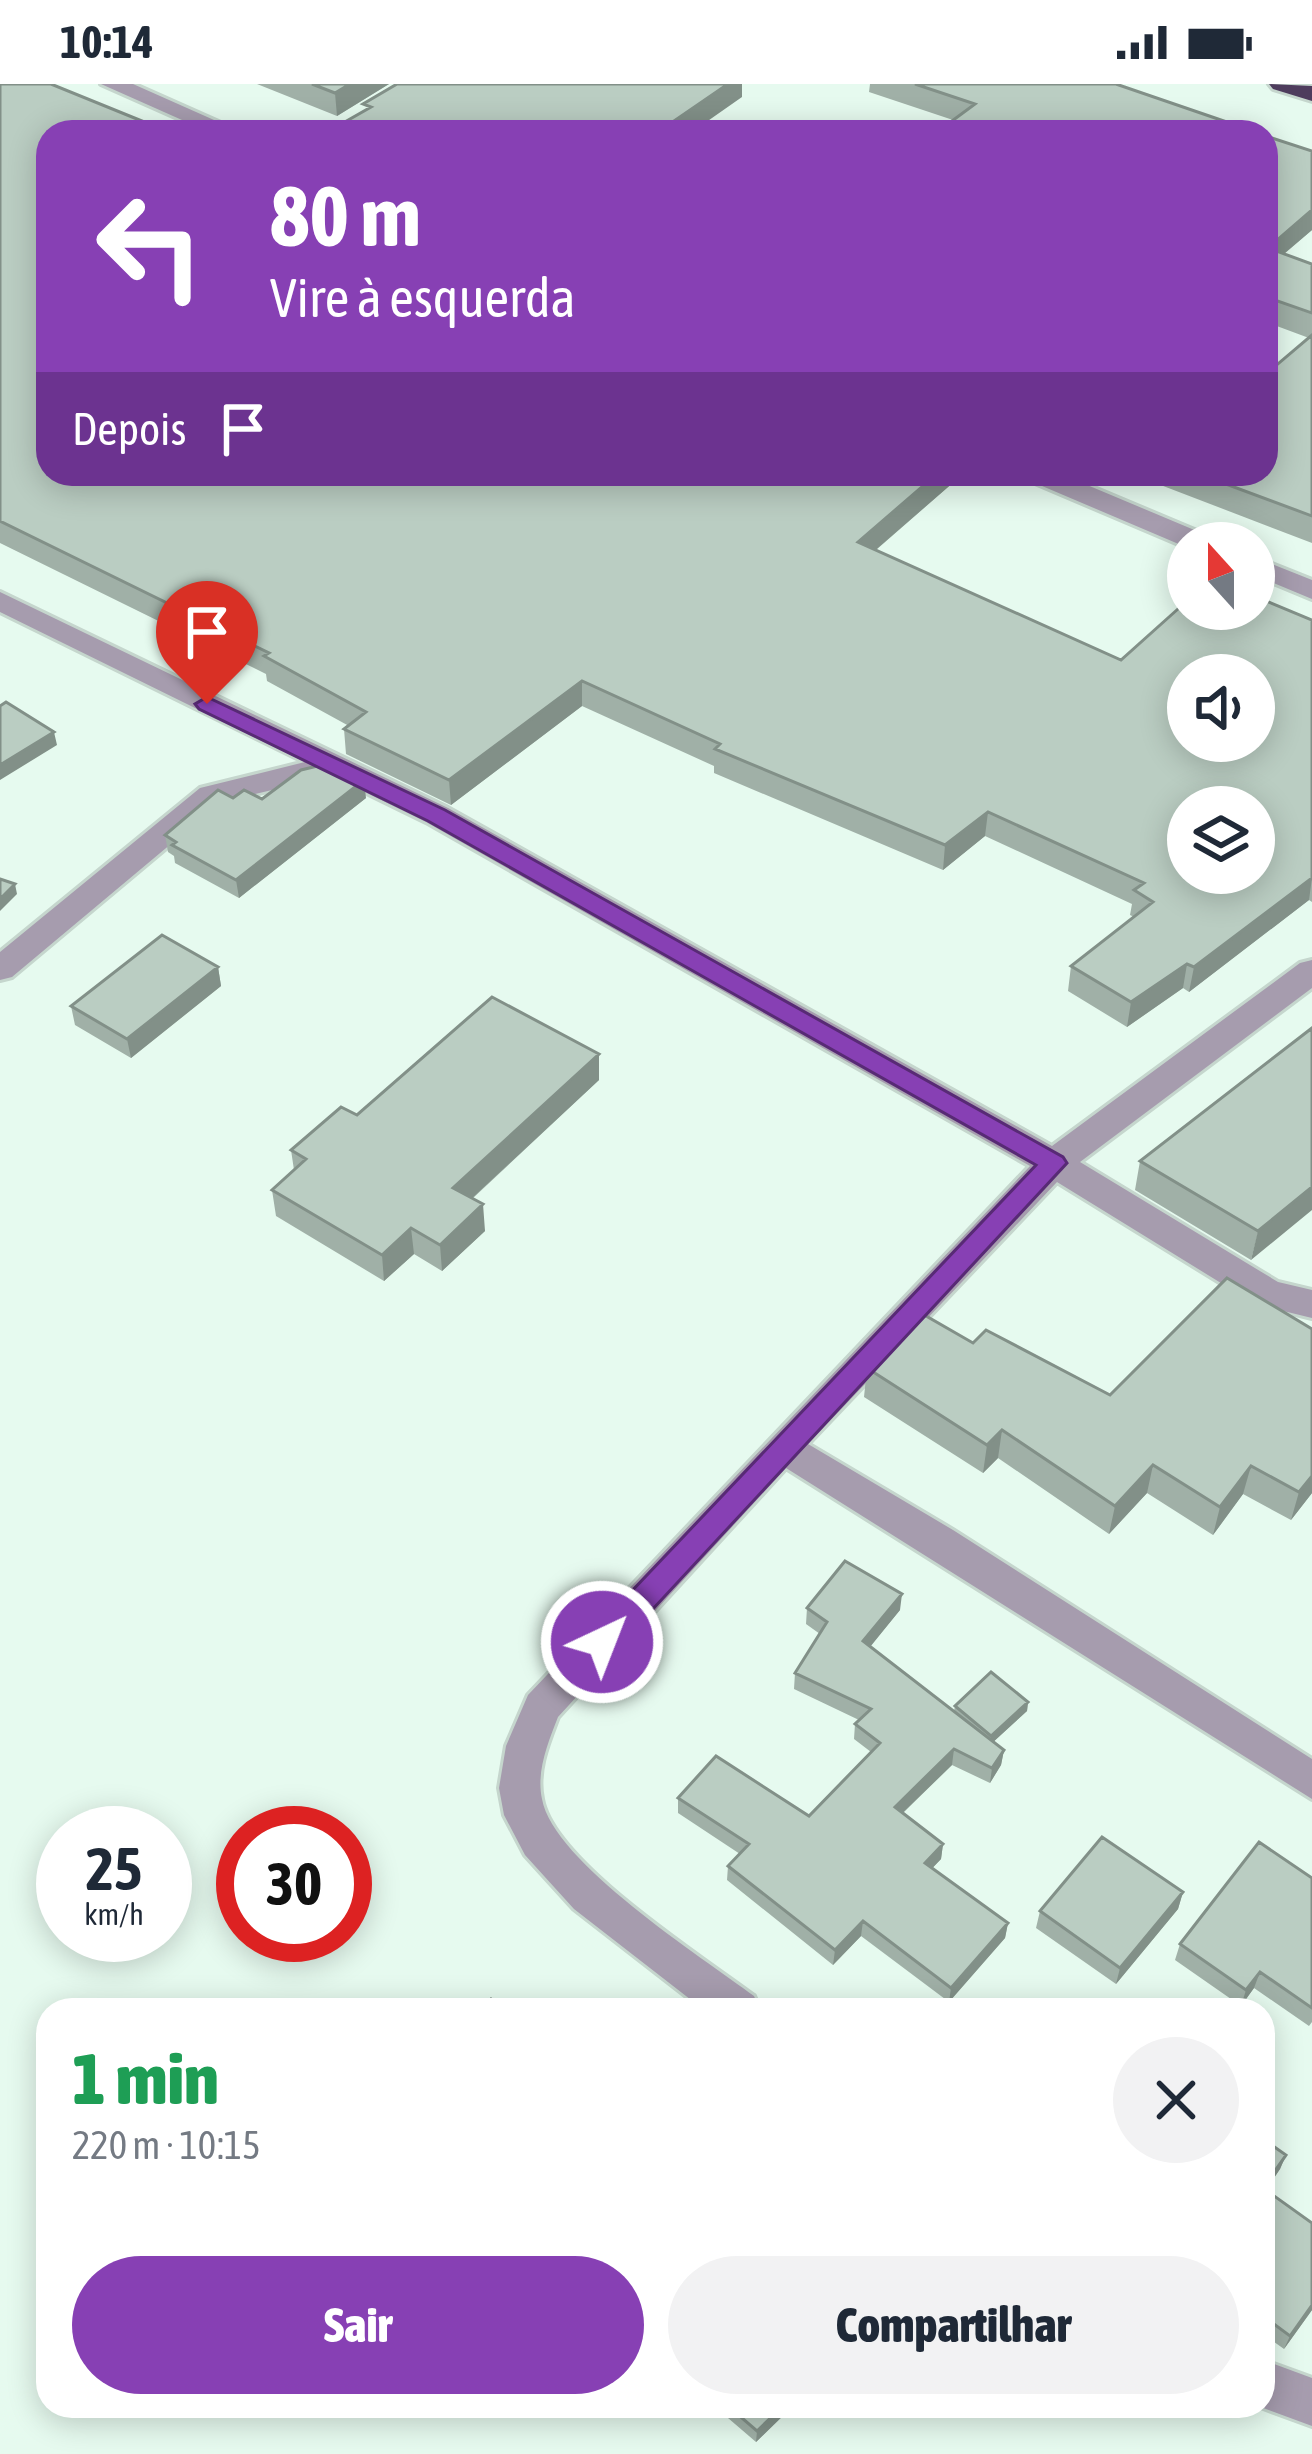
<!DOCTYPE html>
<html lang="pt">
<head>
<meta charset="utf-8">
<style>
	body { margin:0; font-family:"Asap Condensed",sans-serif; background:#f2f2f3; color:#1f2937; height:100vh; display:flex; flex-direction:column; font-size:45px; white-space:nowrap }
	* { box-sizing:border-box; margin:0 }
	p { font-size:39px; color:#747a83 }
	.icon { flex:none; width:66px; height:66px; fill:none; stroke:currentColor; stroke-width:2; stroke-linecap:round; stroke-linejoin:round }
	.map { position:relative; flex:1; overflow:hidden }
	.drawer { position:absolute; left:36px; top:1914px; width:1239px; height:420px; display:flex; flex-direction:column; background:#fff; border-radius:36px; box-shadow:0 6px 30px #0003 }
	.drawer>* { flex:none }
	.hud { position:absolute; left:36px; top:36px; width:1242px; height:366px; border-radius:36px; box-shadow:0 6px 30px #0003; background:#8740b4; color:#fff; overflow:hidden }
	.needle { width:78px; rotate:339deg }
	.buttons { position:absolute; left:1167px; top:438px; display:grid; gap:24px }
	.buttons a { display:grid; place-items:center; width:108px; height:108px; border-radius:50%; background:#fff; box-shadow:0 6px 30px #0003; font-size:60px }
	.speed { position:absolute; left:36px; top:1722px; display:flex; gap:24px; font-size:60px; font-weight:700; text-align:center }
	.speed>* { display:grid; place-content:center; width:156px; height:156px; border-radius:50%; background:#fff; box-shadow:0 6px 30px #0003; line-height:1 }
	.speed small { font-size:30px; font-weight:400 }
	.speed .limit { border:18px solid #d22; background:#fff; color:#111 }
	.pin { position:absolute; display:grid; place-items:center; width:102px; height:102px; color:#fff; margin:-123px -51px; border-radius:50% 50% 50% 0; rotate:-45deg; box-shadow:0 0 12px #0007 }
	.pin .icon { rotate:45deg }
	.me { position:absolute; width:132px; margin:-66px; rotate:43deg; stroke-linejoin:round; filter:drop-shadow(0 0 9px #0008) }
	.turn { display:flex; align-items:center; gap:42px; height:252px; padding:0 36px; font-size:54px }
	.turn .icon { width:156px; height:156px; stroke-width:2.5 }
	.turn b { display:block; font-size:84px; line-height:102px }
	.then { display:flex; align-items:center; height:114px; padding:0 36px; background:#0003; gap:24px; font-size:45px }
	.round { display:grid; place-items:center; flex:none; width:126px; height:126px; border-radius:63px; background:#f2f2f3 }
	.head { display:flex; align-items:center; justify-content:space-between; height:204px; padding:0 36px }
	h1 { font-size:72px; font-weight:800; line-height:90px; color:#1e9e55 }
	.action { display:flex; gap:24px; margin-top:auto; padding:24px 36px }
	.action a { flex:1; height:138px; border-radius:72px; background:#8740b4; color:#fff; font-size:48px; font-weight:800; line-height:138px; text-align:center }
	.action a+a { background:#f2f2f3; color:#1f2937 }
	.status { display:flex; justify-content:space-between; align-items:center; height:84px; padding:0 60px; background:#fff; direction:ltr }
	.status svg { height:33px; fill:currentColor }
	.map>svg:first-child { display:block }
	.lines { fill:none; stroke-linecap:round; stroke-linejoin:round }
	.minor-casing { stroke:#c5d6cd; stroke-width:6 }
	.highway-casing { stroke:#c5d6cd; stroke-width:6 }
	.minor { fill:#a69cae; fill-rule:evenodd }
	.highway { fill:#4e3c5d; fill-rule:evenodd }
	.wall { fill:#a0b0a7 }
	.shaded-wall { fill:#829088 }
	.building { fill:#bacdc2; stroke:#829088; stroke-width:3; fill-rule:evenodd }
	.route { fill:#8740b4; stroke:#582a75; stroke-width:3 }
</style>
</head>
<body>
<div class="status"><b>10:14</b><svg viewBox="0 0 49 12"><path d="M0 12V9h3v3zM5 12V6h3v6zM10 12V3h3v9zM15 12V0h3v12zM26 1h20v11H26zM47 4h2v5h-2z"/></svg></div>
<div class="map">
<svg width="1312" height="2370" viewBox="0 0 1312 2370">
	<rect width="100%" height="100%" fill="#e6faef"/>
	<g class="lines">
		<g class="minor-casing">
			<path id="minor" d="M101 0H133L241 48H209Z
				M1024 390H1061L1211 453 1215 459H1188V464L1028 396Z
				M1254 473 1312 496V515L1254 491Z
				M0 508 448 724 1052 1062 1300 879 1312 876V904L1080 1078 1278 1198 1312 1206V1234L1255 1220 1057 1098 808 1360 953 1446 1312 1675V1715L786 1384 558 1633C548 1659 536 1687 542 1715 553 1778 702 1873 754 1912L760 1926H704L574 1825 525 1771 504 1731 499 1704 506 1662 528 1611 1030 1082 426 738 332 692 221 718 12 893 0 896V868L200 704 305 678 0 528Z
				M1263 2276 1312 2294V2342L1258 2322H1263Z"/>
		</g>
		<g class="highway-casing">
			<path id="highway" d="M1269 0 1312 2V17L1273 5Z"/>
		</g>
		<use href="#minor" class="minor"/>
		<use href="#highway" class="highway"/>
	</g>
	<path class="wall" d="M0 0 48 390H963L876 466 1121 576 1312 536V818L1309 816 1189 908 1183 904 1127 943 1068 907 1071 882 1134 833 1130 831 1132 820 985 752 943 786 714 689V682L582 622 451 721 346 670 344 645 349 642 267 597 266 590 0 459Z
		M257 0H389L337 32Z
		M870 0H1116L953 36 869 8Z
		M1266 52 1312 146 1284 170 1312 180V459L1158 400 1160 390H1266L1309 254 1266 238Z
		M233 714 262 715 366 714 239 814 175 779 174 772 168 768 165 751Z
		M218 883 221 902 131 974 75 941 71 922Z
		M1312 944 1251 1176 1135 1106 1140 1077Z
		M599 970V996L472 1115 485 1147 442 1187 414 1170 384 1197 276 1132 272 1106 294 1086 291 1066 357 1031Z
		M973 1259 1110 1311 1312 1409 1291 1436 1243 1410 1213 1451 1147 1409 1109 1450 998 1374 983 1389 864 1313 867 1284Z
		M807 1524 900 1526 870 1562 954 1627 955 1622 1028 1618 1027 1627 993 1658 1004 1666 1001 1681 990 1699 952 1681 903 1729 943 1760 941 1775 932 1784 1008 1839 1005 1854 949 1918 861 1852 833 1881 727 1796 728 1782 740 1770 678 1729V1714L809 1732 871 1668 854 1655 855 1640 859 1636 794 1605 795 1589 820 1550 806 1540Z
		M1312 1794V1938L1309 1942 1254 1904 1241 1922 1175 1876 1180 1860Z
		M1183 1808 1178 1825 1116 1900 1036 1844 1040 1827Z
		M1263 2055 1286 2071 1280 2085 1266 2106 1312 2226 1284 2265 1263 2250Z
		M714 2322H793L756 2358Z"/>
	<path class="shaded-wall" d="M350 0H389L337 32 335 9Z
		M728 0H742V13L692 48H658Z
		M1312 126V146L1266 185 1268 164Z
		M937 390H963L857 482 858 458Z
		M582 597V622L451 721 449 696Z
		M54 648 57 661 0 696V681Z
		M364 696 366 714 239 814 236 796Z
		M988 728 985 752 943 786 945 761Z
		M1312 794 1309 816 1189 908 1194 883Z
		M15 800 17 810 0 827V815Z
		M1187 880 1183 904 1127 943 1131 918Z
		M218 883 221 902 131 974 127 955Z
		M599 970V996L455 1130 453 1104Z
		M1312 1103V1126L1251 1176 1258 1147Z
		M483 1120 485 1147 442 1187 440 1161Z
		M411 1144 414 1170 384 1197 382 1171Z
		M1002 1346 998 1374 983 1389 987 1361Z
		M1153 1381 1147 1409 1109 1450 1115 1422Z
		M1251 1382 1243 1410 1213 1451 1220 1423Z
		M1312 1392V1409L1291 1436 1299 1408Z
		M902 1510 900 1526 862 1573 863 1557Z
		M1028 1618 1027 1627 990 1661 991 1652Z
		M954 1665 952 1681 893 1738 895 1723Z
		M1004 1666 1001 1681 990 1699 992 1684Z
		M943 1760 941 1775 923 1794 925 1779Z
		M1183 1808 1178 1825 1116 1900 1120 1884Z
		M863 1837 861 1852 833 1881 835 1866Z
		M1008 1839 1005 1854 949 1918 951 1904Z
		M1260 1888 1254 1904 1241 1922 1246 1906Z
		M1286 2071 1280 2085 1263 2110V2104Z
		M1312 2221V2226L1284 2265 1290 2252Z
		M783 2322H793L756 2358 757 2347Z"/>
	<path class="building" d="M0 0H51L169 48H48V390H937L858 458 1121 576 1188 516V525H1254V512L1312 536V794L1194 883 1187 880 1131 918 1071 882 1153 818 1134 806 1144 799 988 728 945 761 715 665 720 660 582 597 449 696 344 645 366 628 264 572 269 569 0 437ZM1188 591H1254V657H1188ZM1188 723H1254V789H1188Z
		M312 0H350L335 9Z
		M397 0H728L658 48 329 47 371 23 363 20Z
		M915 0H1116L1256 48H937L975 20Z
		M1266 52 1312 67V126L1268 164 1312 180V229L1266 213Z
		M1312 251V432L1199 390H1266V290Z
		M6 618 54 648 0 681V622Z
		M330 679 364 696 236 796 172 761 176 758 165 751 218 706 233 714 244 706 262 715 301 686Z
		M0 795 15 800 0 815Z
		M162 851 218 883 127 955 71 922Z
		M492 913 599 970 453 1104 483 1120 440 1161 411 1144 382 1171 272 1106 306 1075 291 1066 341 1023 357 1031Z
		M1312 944V1103L1258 1147 1140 1077Z
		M1227 1194 1312 1245V1392L1299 1408 1251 1382 1220 1423 1153 1381 1115 1422 1002 1346 987 1361 867 1284 919 1228 973 1259 986 1246 1110 1311Z
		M845 1477 902 1510 863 1557 1004 1666 992 1684 954 1665 895 1723 943 1760 925 1779 1008 1839 951 1904 863 1837 835 1866 728 1782 749 1760 678 1714 716 1672 809 1732 880 1659 855 1640 871 1625 795 1589 827 1538 807 1524Z
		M991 1588 1028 1618 991 1652 955 1622Z
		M1102 1753 1183 1808 1120 1884 1040 1827Z
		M1259 1758 1312 1794V1924L1260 1888 1246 1906 1180 1860Z
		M491 1915 505 1926H481Z
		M1263 2055 1286 2071 1263 2104Z
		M1263 2104 1312 2139V2221L1290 2252 1263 2232Z
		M728 2322H783L757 2347Z"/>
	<path class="route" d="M207 613 445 726 1063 1073 1067 1079 613 1568 602 1571 592 1568 587 1558 592 1549 1036 1081 428 737 199 625 195 620Z"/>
</svg>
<div class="buttons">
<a><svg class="needle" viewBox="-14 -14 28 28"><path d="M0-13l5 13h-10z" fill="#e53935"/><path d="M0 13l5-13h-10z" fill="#747a83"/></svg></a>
<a><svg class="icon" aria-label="sound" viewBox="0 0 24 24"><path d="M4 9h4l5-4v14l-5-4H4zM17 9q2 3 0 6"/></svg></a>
<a><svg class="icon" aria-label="layers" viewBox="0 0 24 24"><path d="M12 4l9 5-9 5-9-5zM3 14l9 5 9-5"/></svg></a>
</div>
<div class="speed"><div>25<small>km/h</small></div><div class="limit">30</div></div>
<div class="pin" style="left:207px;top:620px;background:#d93025"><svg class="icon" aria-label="arrive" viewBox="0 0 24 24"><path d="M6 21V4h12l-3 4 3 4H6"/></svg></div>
<svg class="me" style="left:602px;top:1558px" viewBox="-20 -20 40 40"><circle r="17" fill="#8740b4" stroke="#fff" stroke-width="3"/><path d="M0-11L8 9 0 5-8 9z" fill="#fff"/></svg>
<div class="hud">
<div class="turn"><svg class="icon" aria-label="left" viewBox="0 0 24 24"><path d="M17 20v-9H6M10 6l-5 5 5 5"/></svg><div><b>80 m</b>Vire à esquerda</div></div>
<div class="then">Depois<svg class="icon" aria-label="arrive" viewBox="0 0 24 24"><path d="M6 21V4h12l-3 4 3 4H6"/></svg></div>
</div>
<section class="drawer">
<div class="head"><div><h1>1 min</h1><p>220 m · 10:15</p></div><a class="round"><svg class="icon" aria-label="close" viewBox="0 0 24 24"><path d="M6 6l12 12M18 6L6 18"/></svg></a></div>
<div class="action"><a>Sair</a><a>Compartilhar</a></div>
</section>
</div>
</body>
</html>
